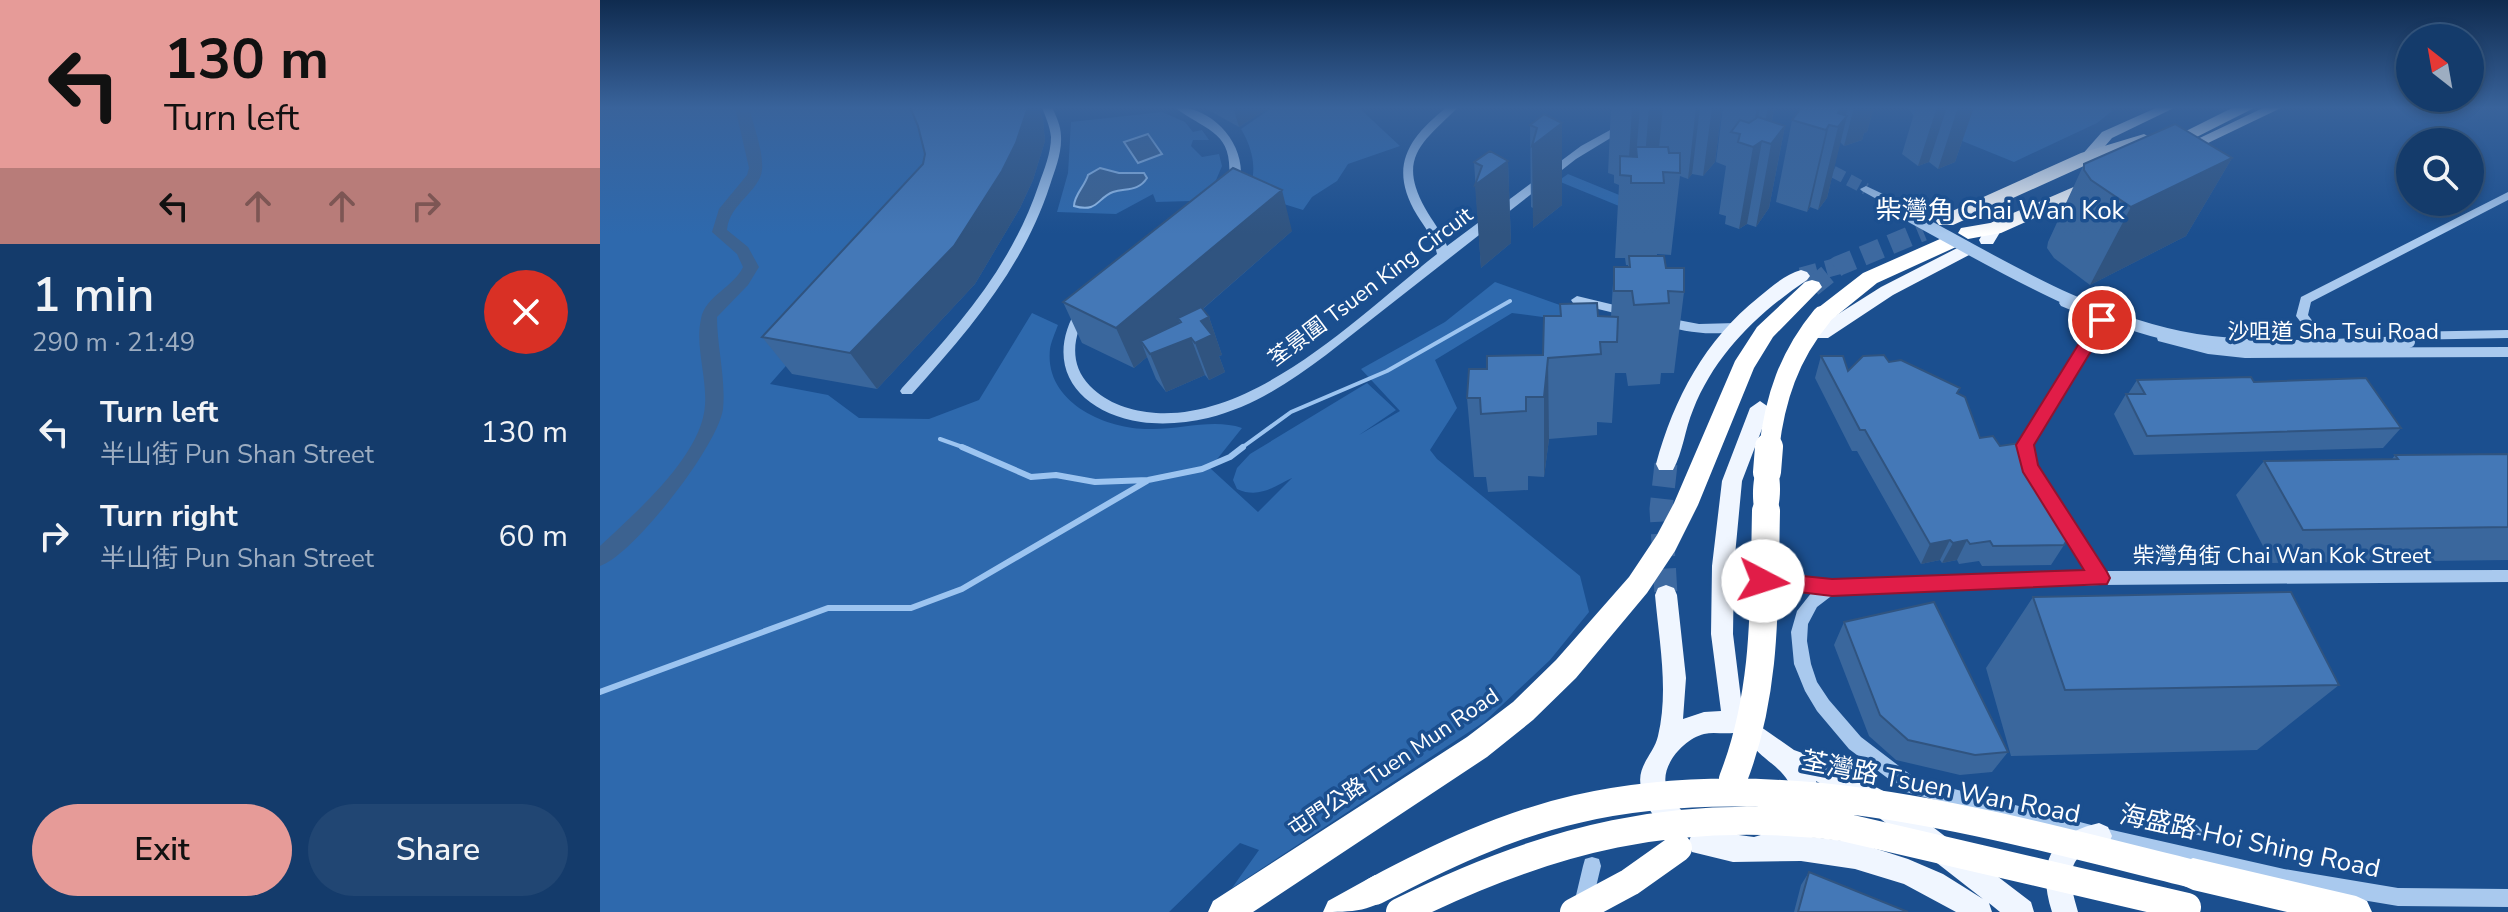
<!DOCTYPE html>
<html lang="en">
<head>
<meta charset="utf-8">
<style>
	body { margin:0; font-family:"Nunito Sans","Noto Sans TC",sans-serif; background:#214673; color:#f1f3f6; height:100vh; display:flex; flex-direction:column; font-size:30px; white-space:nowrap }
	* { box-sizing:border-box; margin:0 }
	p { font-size:26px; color:#9dadc1 }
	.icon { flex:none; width:44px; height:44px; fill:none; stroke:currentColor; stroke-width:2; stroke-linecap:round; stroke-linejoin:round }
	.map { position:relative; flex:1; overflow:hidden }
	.drawer { display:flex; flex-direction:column; background:#143b6b; width:600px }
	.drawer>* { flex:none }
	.top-card { background:#e69b98; color:#111; overflow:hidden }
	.needle { width:52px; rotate:329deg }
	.tools { position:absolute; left:1796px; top:24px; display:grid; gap:16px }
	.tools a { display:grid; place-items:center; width:88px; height:88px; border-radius:50%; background:#143b6b; box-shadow:0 4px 12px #0003,0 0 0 2px #33557e; font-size:40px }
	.pin { position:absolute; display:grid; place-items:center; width:68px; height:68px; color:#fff; margin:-34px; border:4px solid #fff; border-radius:50%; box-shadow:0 2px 8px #0007 }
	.me { position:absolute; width:88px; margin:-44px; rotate:95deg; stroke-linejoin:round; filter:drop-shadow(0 0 6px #0008) }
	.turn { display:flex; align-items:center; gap:28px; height:168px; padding:0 32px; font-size:36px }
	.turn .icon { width:104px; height:104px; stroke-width:2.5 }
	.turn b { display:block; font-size:56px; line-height:68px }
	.lanes { display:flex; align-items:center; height:76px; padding:0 32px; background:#0003; justify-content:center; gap:40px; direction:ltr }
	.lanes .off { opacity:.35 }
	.round { display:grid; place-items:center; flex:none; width:84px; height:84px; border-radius:42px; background:#214673 }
	.headline { display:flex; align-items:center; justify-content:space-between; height:136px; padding:0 32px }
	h1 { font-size:48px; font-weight:600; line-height:60px }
	.cta { display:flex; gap:16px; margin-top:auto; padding:16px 32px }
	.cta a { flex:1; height:92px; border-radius:48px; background:#e69b98; color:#111; font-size:32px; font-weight:600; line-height:92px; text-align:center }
	.cta a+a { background:#214673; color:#f1f3f6 }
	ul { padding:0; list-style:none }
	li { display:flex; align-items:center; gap:24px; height:104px; padding:0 32px }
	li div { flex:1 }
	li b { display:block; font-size:30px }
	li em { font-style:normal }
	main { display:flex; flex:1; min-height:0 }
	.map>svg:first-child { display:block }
	.green { fill:#2e69ad }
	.water { fill:#3c6290; stroke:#9cc4f0; stroke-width:2 }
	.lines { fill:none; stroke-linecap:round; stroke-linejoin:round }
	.stream-far1 { stroke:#9cc4f0; stroke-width:4 }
	.stream { stroke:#9cc4f0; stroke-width:6 }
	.canal { fill:#3c6290; fill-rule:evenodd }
	.minor-tunnel { stroke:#3d69a0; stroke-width:12; stroke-dasharray:12 6; stroke-linecap:butt }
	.major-tunnel-far1 { stroke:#3d69a0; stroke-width:17; stroke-dasharray:17 9; stroke-linecap:butt }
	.major-tunnel { stroke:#3d69a0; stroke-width:23; stroke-dasharray:23 12; stroke-linecap:butt }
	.highway-tunnel { stroke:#3d69a0; stroke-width:20; stroke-dasharray:20 10; stroke-linecap:butt }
	.minor { fill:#a9c9ee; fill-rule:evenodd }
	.major { fill:#f0f6ff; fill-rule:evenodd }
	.highway { fill:#fff; fill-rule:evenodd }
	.minor-bridge { stroke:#a9c9ee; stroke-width:12 }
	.highway-bridge-far1 { stroke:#fff; stroke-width:20 }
	.highway-bridge { stroke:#fff; stroke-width:28 }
	.wall { fill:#3a679d }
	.shaded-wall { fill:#305480 }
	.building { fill:#4478b7; stroke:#305480; stroke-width:2 }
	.route { fill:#e11d48; stroke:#92132f; stroke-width:2 }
	.labels { text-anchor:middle; stroke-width:7; stroke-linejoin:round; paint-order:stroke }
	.street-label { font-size:22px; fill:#fff; stroke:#1b4f8f }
	.quarter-label { font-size:26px; fill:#fff; stroke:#1b4f8f }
	.near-street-label { font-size:26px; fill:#fff; stroke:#1b4f8f }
</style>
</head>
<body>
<main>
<section class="drawer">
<div class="top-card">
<div class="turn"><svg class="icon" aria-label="left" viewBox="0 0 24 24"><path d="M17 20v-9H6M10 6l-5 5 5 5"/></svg><div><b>130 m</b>Turn left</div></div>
<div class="lanes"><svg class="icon" aria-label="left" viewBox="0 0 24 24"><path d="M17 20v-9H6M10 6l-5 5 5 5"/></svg><svg class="icon off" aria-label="ahead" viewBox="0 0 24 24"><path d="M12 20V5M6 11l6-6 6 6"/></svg><svg class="icon off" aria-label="ahead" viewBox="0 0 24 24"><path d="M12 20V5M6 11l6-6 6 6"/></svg><svg class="icon off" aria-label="right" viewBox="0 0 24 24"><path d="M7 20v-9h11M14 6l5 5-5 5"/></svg></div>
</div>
<div class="headline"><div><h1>1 min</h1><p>290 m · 21:49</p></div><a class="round" style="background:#d93025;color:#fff"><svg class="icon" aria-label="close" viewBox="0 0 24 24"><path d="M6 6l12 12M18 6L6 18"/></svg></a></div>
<ul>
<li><svg class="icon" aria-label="left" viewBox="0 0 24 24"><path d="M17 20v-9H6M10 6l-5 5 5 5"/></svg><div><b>Turn left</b><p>半山街 Pun Shan Street</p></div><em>130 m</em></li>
<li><svg class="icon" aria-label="right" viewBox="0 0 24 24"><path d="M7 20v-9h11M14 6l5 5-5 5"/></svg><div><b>Turn right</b><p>半山街 Pun Shan Street</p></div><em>60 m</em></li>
</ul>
<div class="cta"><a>Exit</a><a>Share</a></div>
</section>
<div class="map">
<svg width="1908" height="912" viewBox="0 0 1908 912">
	<rect width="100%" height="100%" fill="#1b4f8f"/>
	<path class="green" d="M0 107H338L337 194 170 384 228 395 259 418 329 419 379 400 432 313 458 325C455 333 451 342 450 349 444 402 505 429 549 429 580 430 613 418 642 428L610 468 658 512 692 478C673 487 659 499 637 489L633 480 637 468 650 454 767 383 796 410 759 435 800 411 761 369 845 322 895 282 971 309 965 320 912 313 835 360 857 408 830 450 837 459 980 576 989 612 950 660 884 722 632 888 659 850 640 843 569 912H0Z
		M673 107H758L800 146 748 164 737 181 712 197 703 210 648 193C658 171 653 149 641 129Z
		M1308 107H1507L1512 111 1497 123 1414 162 1318 123Z
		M562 112 585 122 593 132 602 130 609 140H593L591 146 602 157 619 154 622 166 611 192 591 201 556 202 553 194 516 214 457 212 468 173 471 122Z
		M968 174 1029 199 1019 206 958 181Z"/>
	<path class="water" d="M548 134 562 154 538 163 524 142Z
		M500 168 519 173H544L547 178C538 192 526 188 513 192 497 198 498 213 474 206 474 195 485 186 488 175Z
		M1546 812 1550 815 1565 813 1575 821 1589 819 1607 836 1546 822 1532 814Z"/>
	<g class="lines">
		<path class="stream-far1" d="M340 439 368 449
			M640 449 691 412 787 371 910 301"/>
		<path class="stream" d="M362 447 431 477 456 475 495 482 548 480 602 469 630 457 643 447
			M0 692 228 608H311L362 589 547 481"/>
		<path class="canal" d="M135 107H149C153 125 164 152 162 170 160 191 129 204 127 230L148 247 159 267 148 285 117 317C117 347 126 379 123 409 118 446 33 555 0 566V546C35 513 102 456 105 405 107 377 95 346 101 319 105 296 134 287 143 267L137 254 112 232 119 209 147 175 149 168Z"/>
		<path class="minor-tunnel" d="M1217 163 1266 189"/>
		<path class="major-tunnel-far1" d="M1201 276 1238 266"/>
		<path class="major-tunnel" d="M1066 464 1061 509 1066 595"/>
		<path class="highway-tunnel" d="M1212 287 1238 266 1323 231"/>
		<path class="minor" d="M442 107H452C456 116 461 126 461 136 462 153 455 170 450 185 423 268 369 330 312 394H302L300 391 302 388C360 324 411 267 439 184 444 170 451 153 451 137 450 126 445 116 442 107Z
			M574 107C614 105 652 150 638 189L634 190 628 187C636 131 609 133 574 107Z
			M847 107H858C825 141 796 156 825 208 832 221 842 232 847 246L981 146 1023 123H1031L1032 125 976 159 726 355C690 382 653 407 608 418 587 423 563 425 541 422 477 412 441 365 479 305L483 304 489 308C474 333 467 362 490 386 508 404 531 411 556 413 658 419 762 313 837 254 834 238 825 228 817 215 788 167 808 138 847 107Z
			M1266 186 1300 202 1320 206 1322 209 1316 213 1293 208 1262 191 1260 189Z
			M1908 192V200L1711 302 1708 315 1722 334 1720 337H1712L1696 316 1701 297Z
			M977 296 1031 309 1033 312 1027 316 973 303 971 300Z
			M1465 299 1527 324 1529 327 1523 331 1505 325 1432 445 1438 469 1436 473H1426L1418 445 1495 320 1461 306 1459 303 1461 300Z
			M1062 317 1099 324 1136 323 1142 327 1140 330C1112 337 1085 332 1058 324L1056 321Z
			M1908 330V338L1804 340 1798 336 1804 332Z
			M1563 333 1608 344 1645 348 1908 347V357L1645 358 1608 354 1558 341 1557 338Z
			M1462 511 1467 513 1504 571 1908 570V582L1500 585 1234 594 1217 607 1208 624 1207 641 1211 664 1217 682 1229 700 1261 737 1316 779 1499 827 1684 869 1798 888 1908 889V907L1798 906 1684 887 1499 845 1306 792 1249 749 1217 711 1205 691 1194 664 1191 632 1197 611 1212 592 1163 588 1118 571 1115 566 1118 561 1123 560 1163 574 1232 580 1488 572 1455 517 1457 513Z
			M992 857 999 859 1001 866 991 908 990 912H974L973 908 983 866 985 859Z"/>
		<path class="major" d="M1558 107H1576L1512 138 1493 160H1483L1480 157 1502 132Z
			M1665 107H1683L1583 155 1578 157 1570 152Z
			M1394 224 1402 229 1393 244H1381L1379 240 1388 225Z
			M1365 244 1373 250 1371 254 1293 295 1228 338H1216L1213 333 1216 328 1281 287Z
			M1201 270 1207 272 1210 276 1207 280C1158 313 1115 354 1093 410 1085 429 1083 452 1073 470H1059L1056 464C1074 398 1105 340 1159 297 1171 287 1186 274 1201 270Z
			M1160 401 1170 408 1142 481 1134 566 1133 634 1144 723 1141 731C1128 736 1116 731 1104 734 1084 739 1061 765 1066 785 1069 800 1083 809 1089 822L1085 831 1076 835C1058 827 1045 806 1041 787 1036 766 1054 754 1058 736 1069 691 1059 640 1055 595L1058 588 1066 585 1074 588 1077 595 1086 678 1083 719 1104 712 1121 711 1111 634 1112 566 1122 481 1150 408Z
			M1161 727 1194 750 1230 763 1291 795 1431 902 1434 912H1400L1389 903 1392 912H1356L1304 884 1255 869 1201 861 1133 862 1092 852 1088 843 1092 834 1101 830 1154 837 1184 828 1194 835 1255 842 1308 859 1343 874 1383 899 1273 813 1216 781 1219 797 1214 818 1205 822 1196 818C1191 806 1196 793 1188 781 1178 764 1156 756 1149 739L1152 731Z
			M1499 823 1508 827 1512 836 1508 845C1500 848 1489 849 1482 854 1464 868 1473 894 1478 912H1452C1437 865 1449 834 1499 823Z"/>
		<path class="highway" d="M1634 107H1656L1569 151 1563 152 1554 147Z
			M1544 134 1553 139 1533 151 1495 161 1353 225H1339L1336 221 1339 217 1481 153Z
			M1499 176 1506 178 1508 182 1506 186 1401 233 1368 239 1358 233 1361 228 1390 223Z
			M1349 235 1359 242 1356 247 1277 283 1230 321H1214L1211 316 1214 311 1263 273Z
			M1212 280 1219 282 1222 287 1173 337 1154 368 1098 505 1075 551 1047 593 976 678 933 720 887 757 653 912H608L613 901 867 737 913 702 956 660 1029 577 1057 535 1074 503 1135 361 1157 327 1205 282Z
			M1167 462 1176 465C1182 478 1181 505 1175 518L1166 521 1157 518C1151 505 1152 478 1158 465Z
			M1593 858 1756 896 1767 901 1772 912H1687L1593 890 1582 885 1577 874 1582 863Z
			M775 875 786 880 791 891C779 912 748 912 723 912L728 901Z"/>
		<path class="minor-bridge" d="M1306 214C1397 263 1492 323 1596 340 1667 351 1738 344 1809 342"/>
		<path class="highway-bridge-far1" d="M1169 449C1175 398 1189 356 1222 316"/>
		<path class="highway-bridge" d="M1167 472 1169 447
			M1133 779C1167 692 1164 603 1166 511
			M775 891C839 857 906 825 977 809 1184 762 1392 825 1593 874
			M800 912C948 838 1077 806 1243 827L1587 907
			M974 912 1030 882 1078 848"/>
	</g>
	<path class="wall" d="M310 107H438L443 119 445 141 433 180 420 208 375 284 277 389 192 374 162 337 323 164 325 154 318 126Z
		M603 107H670L639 127Z
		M1011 107H1063L1059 147 1063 107H1122L1115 162 1103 176 1092 174 1088 179 1080 176 1071 255 1057 254V256L1084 292 1074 373H1061L1060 384 1028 386 1026 373H1015L1012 423 997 422V435L949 439 944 477 928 476V490L888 492 886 477H874L867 398 887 369 943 355 960 316V304L998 316H1011L1014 267H1028V265H1026L1025 258H1015L1019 185 1014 183V175L1008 173Z
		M1123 107H1174L1172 122 1185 126 1169 208 1156 227 1147 224 1139 229 1125 224 1126 216 1119 214 1126 166 1116 162Z
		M1202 107H1274L1267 132 1264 133 1262 140 1244 146 1240 142 1227 198 1218 210 1210 207 1207 212 1176 202 1192 120Z
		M1316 107H1374L1355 162 1338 169 1329 162 1318 166 1302 154Z
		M944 114 962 205 933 228V208L931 207 930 125Z
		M1632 158 1586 236 1490 285 1454 258 1447 248 1448 242 1484 164Z
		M908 161 911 243 881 268 874 162Z
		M692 231 603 309 609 317 622 355 619 356 625 372 609 380 605 375 566 392 556 379 547 357 534 368 482 343 463 302Z
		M1221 356 1248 371 1289 362 1358 393 1380 438 1464 545 1451 565 1382 566 1379 561 1359 564 1357 560 1342 563 1340 560 1321 564 1257 451H1252L1215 378Z
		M1537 380 1654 382 1801 428 1783 448 1534 455 1514 414 1526 394H1528Z
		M1908 454V560L1672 563 1636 495 1664 461 1792 459 1795 455Z
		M1433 597 1739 685 1657 750 1411 756 1386 668Z
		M1244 622 1408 752 1392 772 1360 775 1296 760 1269 736 1234 645Z
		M1209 872 1308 912H1194L1201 885Z"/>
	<path class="shaded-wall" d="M428 107H438L443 119 445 141 433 180 420 208 375 284 277 389 250 353Z
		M633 107H670L639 127Z
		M1032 107H1040L1034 183 1031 176H1028Z
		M1049 107H1063L1057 168 1043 183Z
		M1096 107H1100L1092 174 1088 179Z
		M1112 107H1122L1115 162 1103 176Z
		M1157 107H1160L1153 147 1150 146Z
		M1168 107H1174L1168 143 1162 141 1147 224 1139 229 1153 147 1161 142Z
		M1238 107H1248L1245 118 1247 116 1227 198 1218 210 1238 127 1234 126Z
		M1254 107H1274L1267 132 1264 133 1262 140 1244 146Z
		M1337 107H1347L1329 162 1318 166Z
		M1358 107H1374L1355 162 1338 169Z
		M962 123V205L933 228 932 146Z
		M1229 125 1210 207 1207 212 1226 130Z
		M1185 126 1169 208 1156 227 1171 144Z
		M1632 158 1586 236 1490 285 1531 207Z
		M908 161 911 243 881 268 875 185Z
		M682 190 692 231 583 326 578 318 581 327 541 341 547 357 534 368 516 328Z
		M609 317 622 355 619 356 625 372 609 380 595 343 601 321Z
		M591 338 605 375 566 392 550 354Z
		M948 358 949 439 944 477V397Z
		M1350 540 1340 560 1321 564 1330 544Z
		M1367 540 1357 560 1342 563 1353 543Z"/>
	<path class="building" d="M310 107H428L416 143 402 171 354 246 250 353 162 337 323 164 325 154 318 126Z
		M1202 107H1235L1241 108 1238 113 1247 116 1238 127 1229 125 1226 130 1192 120Z
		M944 114 962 123 932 146 937 128 930 125Z
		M1158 117 1185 126 1171 144 1162 141 1153 147 1138 142 1140 134 1131 132 1140 120 1149 123Z
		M1575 124 1632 158 1531 207 1491 180 1484 170V164Z
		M1036 147H1068L1069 153H1080V173L1063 172 1064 183H1031V176L1020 175V156L1037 157Z
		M890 151 908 161 875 185 882 166 874 162Z
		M633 168 682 190 516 328 463 302Z
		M1029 256H1064L1066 268H1084V292L1068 291 1069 303 1034 305 1032 291H1014V267H1030Z
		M997 303 998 316 1018 317 1017 342H1000L1001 354 948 358 944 397H926V411L881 414 880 398H867L869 369H887V356L943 355 944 316H961L960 304Z
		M601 307 609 317 601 321 612 335 595 343 591 338 550 354 541 341 581 322 578 318Z
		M1284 355 1289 362 1301 360 1360 388 1357 393 1365 397 1380 438 1393 436 1400 446 1420 443 1474 528 1464 545 1393 546 1390 541 1370 544 1367 540 1353 543 1350 540 1330 544 1265 430H1260L1221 356H1243L1248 371 1263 356Z
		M1651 377 1654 382 1766 378 1801 428 1547 436 1526 394H1545L1537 380Z
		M1908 454V527L1703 530 1664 461 1798 459 1795 455Z
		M1691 592 1739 685 1465 690 1433 597Z
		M1334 602 1408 752 1375 755 1308 740 1280 715 1244 622Z
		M1209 872 1308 912H1198Z"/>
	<linearGradient id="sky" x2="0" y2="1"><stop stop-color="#0f2b4f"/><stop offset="0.46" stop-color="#39639b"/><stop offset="1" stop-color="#39639b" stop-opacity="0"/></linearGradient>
	<rect width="1908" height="234" fill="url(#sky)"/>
	<path class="route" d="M1502 314 1510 320 1434 445 1438 465 1507 572 1510 578 1507 584 1232 596 1156 587 1153 581 1156 575 1163 572 1232 579 1484 570 1423 472 1416 445 1496 316Z"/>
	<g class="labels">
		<g class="street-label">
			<text transform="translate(770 286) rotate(-37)" y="8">荃景圍 Tsuen King Circuit</text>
			<text x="1733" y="339">沙咀道 Sha Tsui Road</text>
			<text x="1682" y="563">柴灣角街 Chai Wan Kok Street</text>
			<text transform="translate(793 762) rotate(-34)" y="8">屯門公路 Tuen Mun Road</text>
		</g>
		<g class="quarter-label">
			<text x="1400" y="219">柴灣角 Chai Wan Kok</text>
		</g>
		<g class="near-street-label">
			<text transform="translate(1341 787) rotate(11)" y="9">荃灣路 Tsuen Wan Road</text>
			<text transform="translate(1650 841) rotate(12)" y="9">海盛路 Hoi Shing Road</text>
		</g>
	</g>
</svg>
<div class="tools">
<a><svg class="needle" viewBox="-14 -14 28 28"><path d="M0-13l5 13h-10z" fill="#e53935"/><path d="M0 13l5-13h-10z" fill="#9dadc1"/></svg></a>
<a><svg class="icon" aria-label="search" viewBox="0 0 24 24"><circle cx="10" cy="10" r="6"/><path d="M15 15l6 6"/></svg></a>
</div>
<div class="pin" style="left:1502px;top:320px;background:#d93025"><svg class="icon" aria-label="arrive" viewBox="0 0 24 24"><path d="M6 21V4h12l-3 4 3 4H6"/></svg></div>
<svg class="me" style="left:1163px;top:581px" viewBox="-20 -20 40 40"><circle r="19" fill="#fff"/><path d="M0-13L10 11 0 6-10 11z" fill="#e11d48"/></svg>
</div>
</main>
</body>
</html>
